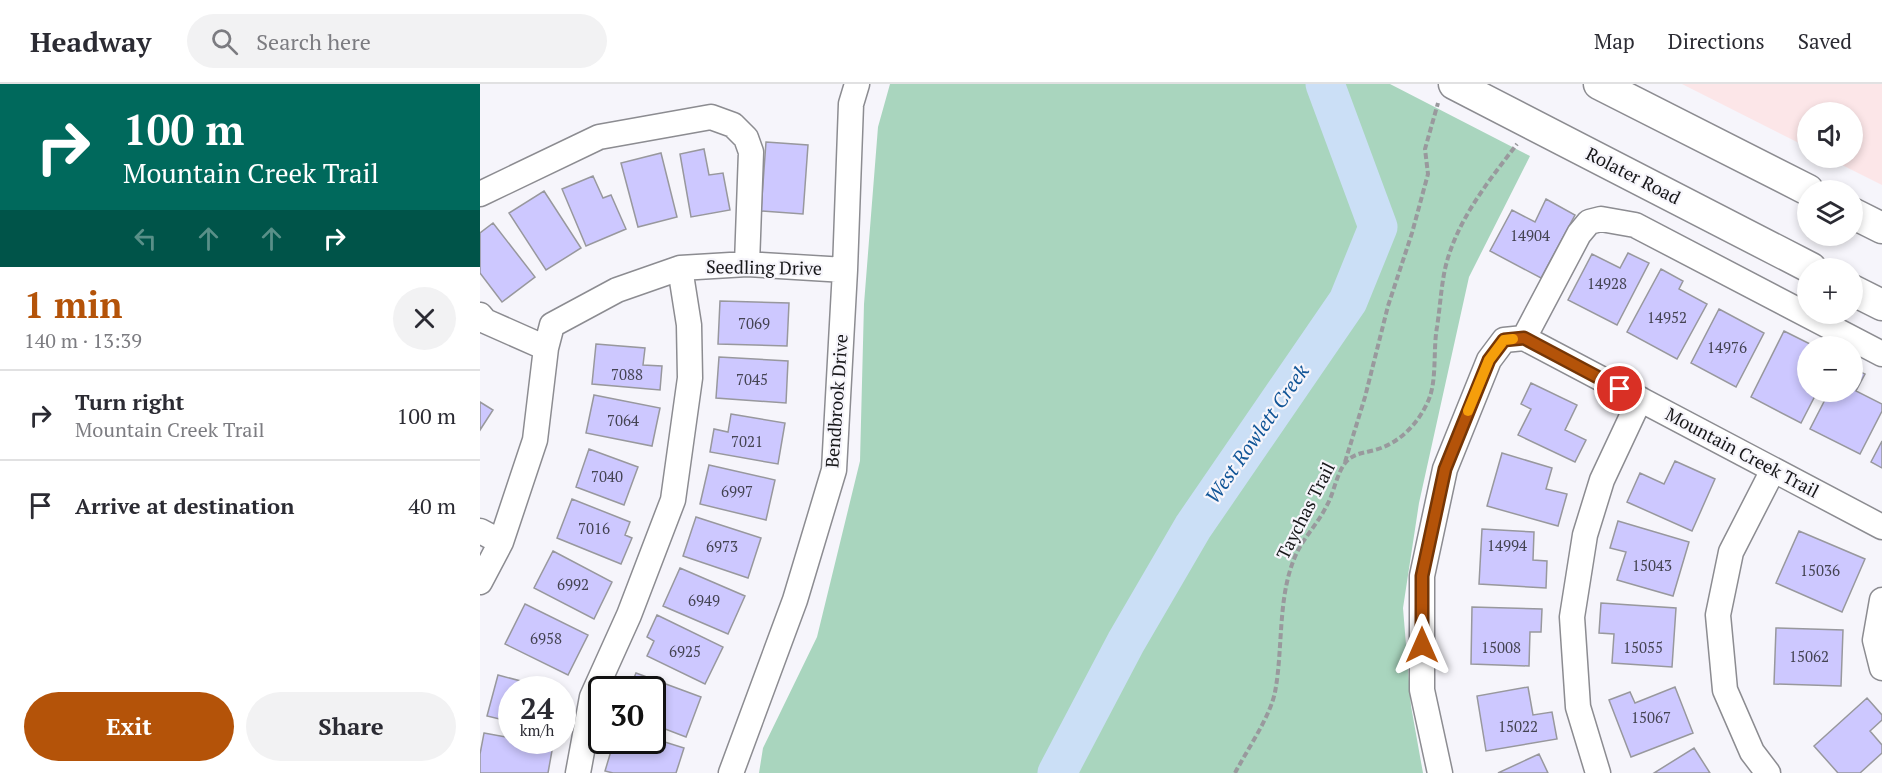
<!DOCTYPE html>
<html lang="en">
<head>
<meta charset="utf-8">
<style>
	body { margin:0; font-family:"PT Serif",serif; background:#f2f2f3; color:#2b2b33; height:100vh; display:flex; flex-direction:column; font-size:22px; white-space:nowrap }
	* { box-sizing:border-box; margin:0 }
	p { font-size:20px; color:#7c7c81 }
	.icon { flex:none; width:33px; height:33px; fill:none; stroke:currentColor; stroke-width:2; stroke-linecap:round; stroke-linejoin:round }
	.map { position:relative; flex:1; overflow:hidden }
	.details { display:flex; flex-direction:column; background:#fff; width:480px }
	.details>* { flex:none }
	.hud { background:#00695c; color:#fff; overflow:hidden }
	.tools { position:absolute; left:1317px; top:18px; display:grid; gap:12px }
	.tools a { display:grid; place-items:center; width:66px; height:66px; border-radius:50%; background:#fff; box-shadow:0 3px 9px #0003; font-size:30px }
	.speed { position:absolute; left:18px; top:592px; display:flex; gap:12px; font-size:30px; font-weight:700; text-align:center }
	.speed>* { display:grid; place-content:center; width:78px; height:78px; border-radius:50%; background:#fff; box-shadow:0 3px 9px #0003; line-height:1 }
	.speed small { font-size:15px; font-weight:400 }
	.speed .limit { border:3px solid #111; border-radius:9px; background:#fff; color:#111 }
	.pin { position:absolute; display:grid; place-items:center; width:51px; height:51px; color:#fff; margin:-26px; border:3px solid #fff; border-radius:50%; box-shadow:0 2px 6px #0007 }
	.me { position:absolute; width:66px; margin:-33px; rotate:0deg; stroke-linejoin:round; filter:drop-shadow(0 0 4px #0008) }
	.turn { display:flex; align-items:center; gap:21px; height:126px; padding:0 24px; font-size:27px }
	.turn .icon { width:78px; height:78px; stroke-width:2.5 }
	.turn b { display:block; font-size:42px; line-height:51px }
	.lanes { display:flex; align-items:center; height:57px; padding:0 24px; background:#0003; justify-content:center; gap:30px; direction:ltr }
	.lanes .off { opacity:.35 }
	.round { display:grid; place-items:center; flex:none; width:63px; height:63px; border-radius:32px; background:#f2f2f3 }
	.head { display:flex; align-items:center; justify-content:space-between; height:102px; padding:0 24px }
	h1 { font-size:36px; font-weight:700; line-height:45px; color:#b45309 }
	.primary-button { display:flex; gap:12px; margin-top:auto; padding:12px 24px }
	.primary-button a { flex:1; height:69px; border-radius:36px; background:#b45309; color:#fff; font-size:24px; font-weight:700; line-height:69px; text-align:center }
	.primary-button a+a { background:#f2f2f3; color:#2b2b33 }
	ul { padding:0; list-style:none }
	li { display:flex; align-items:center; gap:18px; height:90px; padding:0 24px; border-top:2px solid #e1e1e2 }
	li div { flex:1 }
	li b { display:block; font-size:22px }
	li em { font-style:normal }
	header { display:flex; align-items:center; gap:36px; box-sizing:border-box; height:84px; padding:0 30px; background:#fff; border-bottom:2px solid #e1e1e2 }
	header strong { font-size:28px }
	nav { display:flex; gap:33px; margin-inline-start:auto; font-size:21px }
	.search { width:420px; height:54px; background:#f2f2f3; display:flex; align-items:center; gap:15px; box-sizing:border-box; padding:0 21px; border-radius:33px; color:#7c7c81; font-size:22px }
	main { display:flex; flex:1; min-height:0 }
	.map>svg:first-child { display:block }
	.education { fill:#fce6e8 }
	.green { fill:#a9d5be }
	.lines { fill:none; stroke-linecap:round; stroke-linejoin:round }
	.river { stroke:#cbdff6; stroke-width:39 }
	.building { fill:#cdc8ff; stroke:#98989d; stroke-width:1.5 }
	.minor-casing { stroke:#8c8c91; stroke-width:27 }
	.major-casing { stroke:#8c8c91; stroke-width:33 }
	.path { stroke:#99999d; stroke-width:4; stroke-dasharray:6 3; stroke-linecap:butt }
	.minor { stroke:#fff; stroke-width:24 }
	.major { stroke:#fff; stroke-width:30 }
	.route-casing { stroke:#753606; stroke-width:15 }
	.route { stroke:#b45309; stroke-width:10 }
	.slow { stroke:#f59e0b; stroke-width:10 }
	.labels { text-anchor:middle; stroke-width:4.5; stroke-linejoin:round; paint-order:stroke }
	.number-label { font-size:15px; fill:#444352 }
	.street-label { font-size:18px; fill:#171719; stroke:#f6f5fb }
	.water-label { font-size:20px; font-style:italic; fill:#115597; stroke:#f6f5fb }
</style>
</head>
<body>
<header>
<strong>Headway</strong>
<div class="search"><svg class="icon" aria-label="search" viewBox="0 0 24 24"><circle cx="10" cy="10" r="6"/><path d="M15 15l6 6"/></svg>Search here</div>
<nav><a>Map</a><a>Directions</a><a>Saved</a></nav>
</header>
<main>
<section class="details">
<div class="hud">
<div class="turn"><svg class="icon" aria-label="right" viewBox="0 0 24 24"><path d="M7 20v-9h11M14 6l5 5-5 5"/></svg><div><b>100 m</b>Mountain Creek Trail</div></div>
<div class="lanes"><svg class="icon off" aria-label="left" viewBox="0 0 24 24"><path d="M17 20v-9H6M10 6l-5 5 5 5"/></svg><svg class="icon off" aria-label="ahead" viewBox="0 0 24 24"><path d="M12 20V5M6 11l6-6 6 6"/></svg><svg class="icon off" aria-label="ahead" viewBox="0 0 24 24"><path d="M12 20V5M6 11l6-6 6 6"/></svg><svg class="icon" aria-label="right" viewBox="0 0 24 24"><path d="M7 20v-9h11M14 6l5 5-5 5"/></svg></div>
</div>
<div class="head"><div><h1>1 min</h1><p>140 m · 13:39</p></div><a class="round"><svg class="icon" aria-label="close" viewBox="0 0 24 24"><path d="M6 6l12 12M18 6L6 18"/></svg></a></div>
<ul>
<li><svg class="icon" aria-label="right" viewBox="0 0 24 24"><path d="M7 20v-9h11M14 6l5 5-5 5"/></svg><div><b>Turn right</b><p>Mountain Creek Trail</p></div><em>100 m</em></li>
<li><svg class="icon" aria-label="arrive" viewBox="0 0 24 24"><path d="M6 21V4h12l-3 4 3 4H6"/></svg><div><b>Arrive at destination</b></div><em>40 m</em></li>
</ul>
<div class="primary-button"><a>Exit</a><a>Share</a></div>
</section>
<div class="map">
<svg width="1402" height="689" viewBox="0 0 1402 689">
	<rect width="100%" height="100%" fill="#f6f5fb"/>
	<path class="education" d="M1202 0H1402V101L1348 74H1372V28H1328L1327 63Z"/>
	<path class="green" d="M410 0H910L1050 72 989 193 939 419 923 524 931 622 943 689H279L283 664 337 553 380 377 384 220 398 43Z"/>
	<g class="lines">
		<path class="river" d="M577 689 646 558 713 443 868 217 898 143 845 0"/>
	</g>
	<path class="building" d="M286 58 328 61 323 130 281 127Z
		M224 65 229 91 243 89 250 126 211 133 200 70Z
		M181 69 197 133 158 143 141 79Z
		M113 92 123 114 131 111 146 145 106 162 82 105Z
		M64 107 101 164 66 186 29 129Z
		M1066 115 1095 131 1061 194 1010 167 1032 126 1055 138Z
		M13 139 55 193 22 218 0 189V149Z
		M1148 169 1169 179 1137 241 1088 216 1112 170 1140 184Z
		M1181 185 1203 197 1199 205 1227 220 1197 275 1147 248Z
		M240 217 309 219 307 262 238 260Z
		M1239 225 1284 249 1256 303 1211 279Z
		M1304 247 1334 262H1328V275L1322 286 1328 289V308H1337L1321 339 1271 313Z
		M116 260 165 264 163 281 182 282 180 306 112 300Z
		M239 273 308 277 306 319 236 314Z
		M1372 284 1385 290 1376 307 1402 320V327L1380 370 1330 345 1349 308H1372Z
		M1051 299 1097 321 1085 346 1106 356 1095 378 1038 351 1051 325 1041 320Z
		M114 311 180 324 172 362 106 349Z
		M0 318 13 326 0 346Z
		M251 330 305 339 298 380 230 368 234 345 248 348Z
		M1402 357V384L1391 378Z
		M109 365 158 383 144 421 96 403Z
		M1022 369 1072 384 1066 405 1087 410 1078 442 1007 422Z
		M1195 377 1235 395 1212 447 1147 418 1160 389 1184 400Z
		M229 381 295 396 286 436 220 420Z
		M92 415 150 438 145 451 152 454 141 480 77 454Z
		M216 433 281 454 268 494 203 472Z
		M1138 437 1209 458 1193 512 1137 496 1146 468 1130 464Z
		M1002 445 1054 448 1053 476 1067 477 1066 504 999 500Z
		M1319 447 1385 475 1362 528 1296 499Z
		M73 467 132 498 114 535 54 504Z
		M200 484 265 512 248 550 183 522Z
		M1121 519 1196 524 1192 583 1132 579 1134 550 1119 549Z
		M45 520 108 551 88 591 25 560Z
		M992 523 1062 525 1061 548H1050L1049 582 991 580Z
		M177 531 243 563 225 600 167 572 174 557 167 553Z
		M1296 544 1363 546 1361 602 1294 600Z
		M156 589 221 613 206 653 172 640V606H149Z
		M18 591 75 606H32V638L7 632Z
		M1048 603 1053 631 1072 628 1077 655 1006 667 997 612Z
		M1195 603 1213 649 1151 673 1129 616 1150 608 1155 619Z
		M1387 614 1402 631V636L1390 647 1402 661V669L1380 689H1358L1334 662Z
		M4 649 32 654V657H50L73 661 68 689H0V670Z
		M172 654 204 664 196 689H133L125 687 134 657H172Z
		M1214 664 1230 689H1174Z
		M1059 670 1068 689H1018Z"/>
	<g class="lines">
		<g class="minor-casing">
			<path id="minor" d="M0 110 119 53 231 33 253 41 266 54 271 68 267 180
				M0 231 5 237 66 264
				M1044 254 1099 150 1109 138 1121 135 1155 141 1402 270
				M0 447 21 458
				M0 498 21 458 55 356 66 264 72 241 137 206 200 184 267 180 365 186
				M1402 516 1395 556 1402 584
				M98 689 112 613 149 531 193 416 210 294 209 241 200 184
				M251 689 315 516 354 386 365 186 371 20 377 0
				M960 689 942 606V492L965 385 1009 276 1024 256 1044 254 1402 443
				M1118 689 1098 623 1092 533 1105 451 1122 396 1160 315
				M1288 689 1272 668 1245 606 1238 531 1251 468 1293 386"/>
		</g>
		<g class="major-casing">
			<path id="major" d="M974 0 1331 184
				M1119 0 1328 106
				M1372 129 1402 144
				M1372 206 1402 221"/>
		</g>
		<path class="path" d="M865 378 885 313 908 222 932 149 948 90 945 65 958 19
			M755 689C767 666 790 633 795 608 804 562 796 503 821 461 829 448 839 437 846 423 854 410 856 390 866 378 874 369 884 369 895 366 920 359 939 339 949 315 957 295 953 265 957 243 960 224 961 204 965 185 976 137 1008 98 1037 60"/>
		<use href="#minor" class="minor"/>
		<use href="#major" class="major"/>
	</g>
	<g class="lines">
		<g class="route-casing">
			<path id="route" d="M942 561V492L965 385 1009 276 1024 256 1044 254 1140 305"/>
		</g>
		<use href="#route" class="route"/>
		<path class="slow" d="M988 327 1009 276 1024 256 1033 255"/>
	</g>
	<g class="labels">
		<g class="number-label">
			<text x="1050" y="157">14904</text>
			<text x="1127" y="205">14928</text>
			<text x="1187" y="239">14952</text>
			<text x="274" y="245">7069</text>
			<text x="1247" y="269">14976</text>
			<text x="147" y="296">7088</text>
			<text x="272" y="301">7045</text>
			<text x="143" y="342">7064</text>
			<text x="267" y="363">7021</text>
			<text x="127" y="398">7040</text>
			<text x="257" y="413">6997</text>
			<text x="114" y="450">7016</text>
			<text x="1027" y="467">14994</text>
			<text x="242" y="468">6973</text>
			<text x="1172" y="487">15043</text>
			<text x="1340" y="492">15036</text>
			<text x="93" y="506">6992</text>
			<text x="224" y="522">6949</text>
			<text x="66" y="560">6958</text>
			<text x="1021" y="569">15008</text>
			<text x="1163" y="569">15055</text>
			<text x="205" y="573">6925</text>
			<text x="1329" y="578">15062</text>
			<text x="1171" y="639">15067</text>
			<text x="1038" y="648">15022</text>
		</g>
		<g class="street-label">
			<text transform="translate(1153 92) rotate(27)" y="6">Rolater Road</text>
			<text transform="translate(284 184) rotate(1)" y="6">Seedling Drive</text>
			<text transform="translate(357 317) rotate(-86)" y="6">Bendbrook Drive</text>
			<text transform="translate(1262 369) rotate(28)" y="6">Mountain Creek Trail</text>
			<text transform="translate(826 427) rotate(-63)" y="6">Taychas Trail</text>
		</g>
		<g class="water-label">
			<text transform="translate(777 350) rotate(-55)" y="7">West Rowlett Creek</text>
		</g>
	</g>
</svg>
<div class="tools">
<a><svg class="icon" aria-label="sound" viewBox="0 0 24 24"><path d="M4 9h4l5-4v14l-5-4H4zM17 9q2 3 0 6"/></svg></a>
<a><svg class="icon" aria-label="layers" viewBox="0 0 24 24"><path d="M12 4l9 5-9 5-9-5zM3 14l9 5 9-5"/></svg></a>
<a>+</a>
<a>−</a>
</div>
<div class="speed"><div>24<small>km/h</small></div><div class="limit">30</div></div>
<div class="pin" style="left:1140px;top:305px;background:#d93025"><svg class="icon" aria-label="arrive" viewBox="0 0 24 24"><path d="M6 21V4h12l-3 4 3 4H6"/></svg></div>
<svg class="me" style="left:942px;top:561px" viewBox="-20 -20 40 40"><path d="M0-17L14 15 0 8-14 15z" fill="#b45309" stroke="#fff" stroke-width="4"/></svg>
</div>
</main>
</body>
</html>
